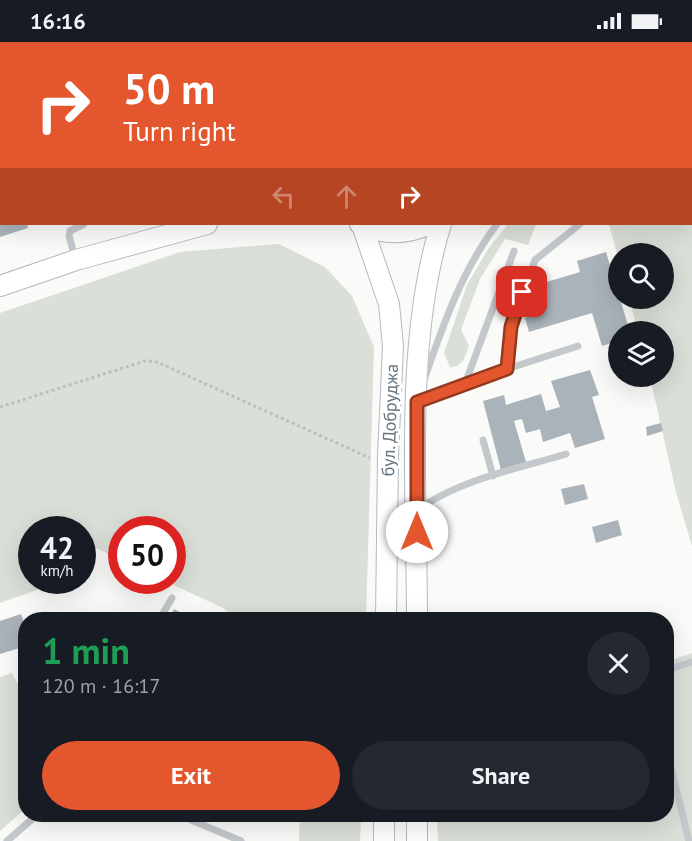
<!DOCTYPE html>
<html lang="en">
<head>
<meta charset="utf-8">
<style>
	body { margin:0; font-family:"PT Sans",sans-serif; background:#242831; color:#f1f3f6; height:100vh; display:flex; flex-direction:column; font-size:22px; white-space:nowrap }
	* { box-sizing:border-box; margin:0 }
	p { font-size:20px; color:#9ea1a6 }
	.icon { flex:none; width:33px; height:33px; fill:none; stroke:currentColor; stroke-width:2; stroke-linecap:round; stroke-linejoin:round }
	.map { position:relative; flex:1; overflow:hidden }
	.details { position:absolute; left:18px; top:570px; width:656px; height:210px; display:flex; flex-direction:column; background:#171b24; border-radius:24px; box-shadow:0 6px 24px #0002 }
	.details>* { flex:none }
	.guide { position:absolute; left:0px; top:0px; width:693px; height:183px; box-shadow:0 6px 24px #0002; background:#e4572e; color:#fff; overflow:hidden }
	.controls { position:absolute; left:608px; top:201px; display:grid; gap:12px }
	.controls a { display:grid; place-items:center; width:66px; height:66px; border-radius:50%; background:#171b24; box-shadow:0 6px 24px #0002; font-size:30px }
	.speed { position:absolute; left:18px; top:474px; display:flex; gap:12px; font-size:30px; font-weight:700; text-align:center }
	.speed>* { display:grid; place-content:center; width:78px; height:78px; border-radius:50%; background:#171b24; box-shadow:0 6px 24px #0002; line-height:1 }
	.speed small { font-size:15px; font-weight:400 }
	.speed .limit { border:9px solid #d22; background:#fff; color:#111 }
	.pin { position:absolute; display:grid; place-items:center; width:51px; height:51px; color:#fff; margin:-26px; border-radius:12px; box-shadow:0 3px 9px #0006 }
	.me { position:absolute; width:66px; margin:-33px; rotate:0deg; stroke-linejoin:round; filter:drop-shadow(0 0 4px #0008) }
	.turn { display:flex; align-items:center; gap:21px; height:126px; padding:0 24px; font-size:27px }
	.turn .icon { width:78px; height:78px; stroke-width:2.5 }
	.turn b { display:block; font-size:42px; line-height:51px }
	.lanes { display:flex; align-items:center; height:57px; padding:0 24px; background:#0003; justify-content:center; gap:30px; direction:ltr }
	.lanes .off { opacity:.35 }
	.round { display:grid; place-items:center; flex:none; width:63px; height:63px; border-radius:32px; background:#242831 }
	.headline { display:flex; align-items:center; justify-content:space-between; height:102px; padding:0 24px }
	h1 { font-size:36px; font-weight:800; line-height:45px; color:#1e9e55 }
	.action { display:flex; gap:12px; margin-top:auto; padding:12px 24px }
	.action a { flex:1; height:69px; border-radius:36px; background:#e4572e; color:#fff; font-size:24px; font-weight:800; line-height:69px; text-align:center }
	.action a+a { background:#242831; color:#f1f3f6 }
	.status { display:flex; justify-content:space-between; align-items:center; height:42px; padding:0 30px; background:#171b24; direction:ltr }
	.status svg { height:16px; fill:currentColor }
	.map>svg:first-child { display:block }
	.green { fill:#dadfd7 }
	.building { fill:#aab3b9 }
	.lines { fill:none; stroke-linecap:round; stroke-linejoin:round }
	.secondary-casing { stroke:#b3babf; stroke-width:22 }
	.path { stroke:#bbbfc2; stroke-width:3; stroke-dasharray:3 3; stroke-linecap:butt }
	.lane { stroke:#c3c8cc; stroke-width:7 }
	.secondary { stroke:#fff; stroke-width:20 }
	.route-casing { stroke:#94391e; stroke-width:15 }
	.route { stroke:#e4572e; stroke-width:10 }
	.labels { text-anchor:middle; stroke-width:6; stroke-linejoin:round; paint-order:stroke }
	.street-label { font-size:18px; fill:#657683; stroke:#fff }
</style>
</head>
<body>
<div class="status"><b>16:16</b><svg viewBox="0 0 49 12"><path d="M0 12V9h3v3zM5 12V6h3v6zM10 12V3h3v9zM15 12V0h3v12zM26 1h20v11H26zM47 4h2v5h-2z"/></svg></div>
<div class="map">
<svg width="692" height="799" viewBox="0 0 692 799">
	<rect width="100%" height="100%" fill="#fafaf8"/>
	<path class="green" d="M692 95V504L676 450 650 335 663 334V290L638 289 629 257 663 256V212H618V215L609 182H692Z
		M508 182H536L528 203 505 197 480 237 461 288 469 304 463 319 457 324 450 325 444 311 467 243 488 207Z
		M279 202 325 225 352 254 374 305 366 577H236L223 566 165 539 172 538V488H122L121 518 83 500 82 488H32V538L48 539 45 545 0 561V271L180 210Z
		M692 611V799H438L437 773 666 772V620Z
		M12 631 25 655V767L0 789V635Z
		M300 773H361L360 799H299Z"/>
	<path class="building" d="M0 182H27L28 186 0 195Z
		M606 210 630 290H618V299L602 304 592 271 529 290 525 276 531 274 527 262 535 260 530 245 580 230 577 219Z
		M590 328 599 353 592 355 605 397 575 406 570 391 543 400 540 387 526 391 522 377 514 379 526 420 501 428 483 359 504 353 506 363 541 352 546 369 560 365 551 339Z
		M661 381 663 389 647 394 646 385Z
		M584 442 588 457 565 463 561 447Z
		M618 478 622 493 596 501 592 485Z
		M174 567 190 576 189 578H169Z
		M21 572 26 585V604L0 612V579Z"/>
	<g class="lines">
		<g class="secondary-casing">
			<path id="secondary" d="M386 0 387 2
				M354 2V0
				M360 182C383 193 406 193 430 182
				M362 183 389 262 393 304 388 414 386 578
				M0 244 76 218 207 182
				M417 578C417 453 404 300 441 182
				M417 772V799
				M384 799V772"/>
		</g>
		<path class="path" d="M0 365 145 319 157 320 370 416"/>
		<path class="lane" d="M0 121 2 123
			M75 215 69 194 70 189 84 182
			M507 327 578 304
			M424 338C443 283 462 228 497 182
			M465 342 514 209
			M419 359 507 327 511 285 535 218 580 182
			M483 398 493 434
			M419 467C461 437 517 427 566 412
			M159 578 172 556
			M666 628 692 620
			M666 706 689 799
			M177 772 241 799
			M7 799 38 772"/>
		<use href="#secondary" class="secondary"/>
	</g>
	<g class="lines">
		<g class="route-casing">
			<path id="route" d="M417 490V360L507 327 511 285 522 250"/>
		</g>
		<use href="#route" class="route"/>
	</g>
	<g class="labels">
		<g class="street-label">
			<text transform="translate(390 378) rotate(-88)" y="6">бул. Добруджа</text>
		</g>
	</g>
</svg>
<div class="controls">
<a><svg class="icon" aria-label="search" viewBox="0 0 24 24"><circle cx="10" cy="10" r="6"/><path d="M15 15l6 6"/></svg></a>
<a><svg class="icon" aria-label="layers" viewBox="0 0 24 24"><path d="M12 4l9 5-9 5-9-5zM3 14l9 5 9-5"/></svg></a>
</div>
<div class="speed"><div>42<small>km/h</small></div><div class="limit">50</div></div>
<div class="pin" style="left:522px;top:250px;background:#d93025"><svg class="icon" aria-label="arrive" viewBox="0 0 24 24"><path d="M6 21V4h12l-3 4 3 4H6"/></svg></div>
<svg class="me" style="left:417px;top:490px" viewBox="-20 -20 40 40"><circle r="19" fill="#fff"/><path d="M0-13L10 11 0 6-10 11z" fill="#e4572e"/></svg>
<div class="guide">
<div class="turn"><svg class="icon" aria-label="right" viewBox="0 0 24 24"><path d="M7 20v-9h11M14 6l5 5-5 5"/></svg><div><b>50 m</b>Turn right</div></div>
<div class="lanes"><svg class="icon off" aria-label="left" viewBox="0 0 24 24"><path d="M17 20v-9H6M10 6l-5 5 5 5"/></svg><svg class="icon off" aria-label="ahead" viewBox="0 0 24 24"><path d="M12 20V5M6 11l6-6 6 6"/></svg><svg class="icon" aria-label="right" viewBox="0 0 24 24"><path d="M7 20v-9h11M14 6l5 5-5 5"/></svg></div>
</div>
<section class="details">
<div class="headline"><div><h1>1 min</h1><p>120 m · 16:17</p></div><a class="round"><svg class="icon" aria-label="close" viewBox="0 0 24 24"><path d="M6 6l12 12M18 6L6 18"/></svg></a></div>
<div class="action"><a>Exit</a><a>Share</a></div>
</section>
</div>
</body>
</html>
